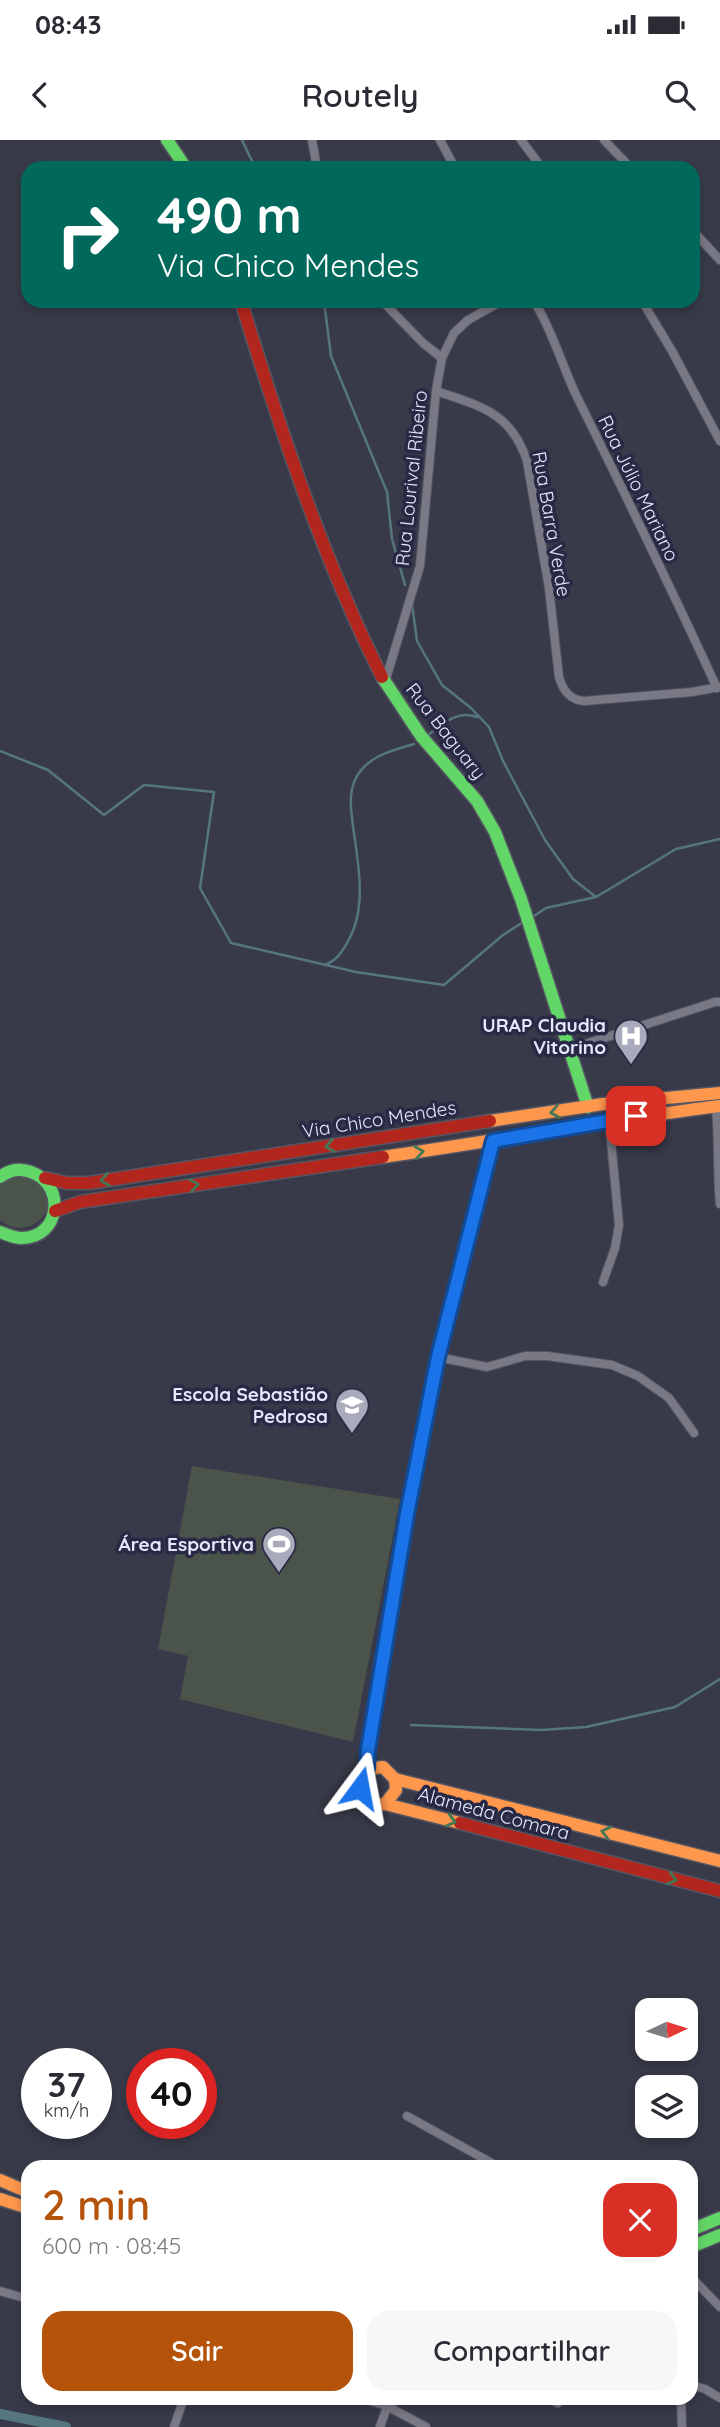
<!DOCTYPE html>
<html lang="pt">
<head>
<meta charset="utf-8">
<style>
	body { margin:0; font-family:Quicksand,sans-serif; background:#f7f7f7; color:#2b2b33; height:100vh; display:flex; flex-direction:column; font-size:26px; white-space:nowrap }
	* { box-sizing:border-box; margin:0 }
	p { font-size:23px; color:#7c7c81 }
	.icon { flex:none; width:38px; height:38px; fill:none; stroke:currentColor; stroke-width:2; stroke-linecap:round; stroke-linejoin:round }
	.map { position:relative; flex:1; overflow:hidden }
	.side { position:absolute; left:21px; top:2020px; width:677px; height:245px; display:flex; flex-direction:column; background:#fff; border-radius:21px; box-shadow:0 4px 10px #0003 }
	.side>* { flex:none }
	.guide { position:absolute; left:21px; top:21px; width:679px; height:147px; border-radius:21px; box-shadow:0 4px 10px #0003; background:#00695c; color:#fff; overflow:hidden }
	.needle { width:46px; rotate:86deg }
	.tools { position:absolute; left:635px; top:1858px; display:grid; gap:14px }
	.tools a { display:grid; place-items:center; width:63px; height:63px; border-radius:14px; background:#fff; box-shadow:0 4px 10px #0003; font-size:35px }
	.speed { position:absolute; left:21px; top:1908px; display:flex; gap:14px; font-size:35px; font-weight:700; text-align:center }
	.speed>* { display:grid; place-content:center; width:91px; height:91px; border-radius:50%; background:#fff; box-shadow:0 4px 10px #0003; line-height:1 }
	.speed small { font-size:18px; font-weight:400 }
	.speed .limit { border:10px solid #d22; background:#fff; color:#111 }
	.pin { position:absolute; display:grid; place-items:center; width:60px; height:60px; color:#fff; margin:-30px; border-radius:14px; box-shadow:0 4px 10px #0006 }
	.me { position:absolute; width:77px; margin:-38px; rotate:13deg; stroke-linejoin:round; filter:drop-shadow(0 0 5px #0008) }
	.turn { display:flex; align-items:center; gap:24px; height:147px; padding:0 21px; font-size:32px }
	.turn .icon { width:91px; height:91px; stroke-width:2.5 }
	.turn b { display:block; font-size:49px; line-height:60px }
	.round { display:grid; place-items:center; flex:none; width:74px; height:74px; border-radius:21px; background:#f7f7f7 }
	.headline { display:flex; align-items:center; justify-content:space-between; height:119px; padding:0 21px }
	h1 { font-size:42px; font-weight:600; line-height:52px; color:#b45309 }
	.cta { display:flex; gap:14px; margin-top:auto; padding:14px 21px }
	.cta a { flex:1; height:80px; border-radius:21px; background:#b45309; color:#fff; font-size:28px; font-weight:600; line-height:80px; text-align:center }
	.cta a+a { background:#f7f7f7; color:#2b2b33 }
	.status { display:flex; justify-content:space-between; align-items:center; height:49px; padding:0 35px; background:#fff; direction:ltr }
	.status svg { height:19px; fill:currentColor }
	header { display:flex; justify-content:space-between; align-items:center; height:91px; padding:0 21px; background:#fff; font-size:32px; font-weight:600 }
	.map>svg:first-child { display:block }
	.green { fill:#4b544b }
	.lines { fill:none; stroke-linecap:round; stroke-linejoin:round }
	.stream { stroke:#55767e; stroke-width:2.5 }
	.canal { stroke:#55767e; stroke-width:10 }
	.street-casing { stroke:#555663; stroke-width:10 }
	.fast-casing { stroke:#555663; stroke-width:15 }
	.slow-casing { stroke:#555663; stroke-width:15 }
	.jam-casing { stroke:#555663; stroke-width:15 }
	.street { stroke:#787985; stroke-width:8 }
	.fast { stroke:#63d668; stroke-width:12 }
	.slow { stroke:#ff974d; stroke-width:12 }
	.jam { stroke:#b3261e; stroke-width:12 }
	.oneway { stroke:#437755 }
	.route-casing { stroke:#114b97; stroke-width:18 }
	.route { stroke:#1a73e8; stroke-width:12 }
	.labels { text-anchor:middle; stroke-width:7; stroke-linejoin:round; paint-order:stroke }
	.street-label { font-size:19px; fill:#e5e7fa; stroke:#282a45 }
	.poi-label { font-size:19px; font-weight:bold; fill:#e5e7fa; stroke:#282a45; text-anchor:end }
</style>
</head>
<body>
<div class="status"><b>08:43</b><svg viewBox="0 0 49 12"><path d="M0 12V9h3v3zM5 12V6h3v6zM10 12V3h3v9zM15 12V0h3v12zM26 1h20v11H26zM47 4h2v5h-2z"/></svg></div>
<header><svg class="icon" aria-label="back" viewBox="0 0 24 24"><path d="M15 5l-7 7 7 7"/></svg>Routely<svg class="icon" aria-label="search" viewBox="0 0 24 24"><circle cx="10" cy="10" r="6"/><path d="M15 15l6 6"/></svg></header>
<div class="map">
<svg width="720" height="2287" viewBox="0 0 720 2287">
	<rect width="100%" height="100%" fill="#393a49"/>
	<path class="green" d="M25 1033C30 1036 37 1038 41 1042 65 1065 30 1105 0 1080V1041L8 1035Z
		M192 1326 400 1359 353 1602 180 1559 188 1516 158 1509Z"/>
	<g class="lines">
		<path class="stream" d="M242 0 251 19 259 28
			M324 161 331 216 387 352 392 399 405 445
			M412 464 417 501 442 545 471 568 489 587 503 621 545 700 573 739 596 757
			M428 595C444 583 457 570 477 577
			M0 611 48 630 104 675 144 645 214 652 200 748 231 803 356 832 444 845 503 795 525 781
			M531 778 546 768 596 757 676 709 720 699
			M325 825C337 820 341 813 347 803 368 768 358 724 353 686 351 670 348 653 356 638 367 616 393 610 414 604
			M411 1585 541 1590 586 1587 675 1567 720 1539"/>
		<path class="canal" d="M0 2274 66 2287"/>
		<g class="street-casing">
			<path id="street" d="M312 0 317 28
				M440 0 455 28
				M521 0 542 28
				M604 0 631 28
				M693 91 720 120
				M382 161 423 203 442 218
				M534 161C554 193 563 230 580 263 627 358 673 452 717 548
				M642 161 672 211 720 301
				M436 251C480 266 511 272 527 321L549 448 559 537C563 551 570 560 584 561L692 552 720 547
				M385 542 420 426 436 251 442 218 454 193 468 180 502 161
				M570 909 715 862H720
				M716 967C719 999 717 1031 720 1064
				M603 1142 615 1108 619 1085 609 980
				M438 1217 487 1227 525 1216H547L612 1225 638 1236 669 1258 694 1293
				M367 1629V1610L407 1374 438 1217 493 1001
				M407 1976 497 2026
				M691 2137 720 2167
				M0 2151 28 2159
				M691 2245 705 2249 720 2258
				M361 2258 387 2266 426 2287
				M548 2258 558 2263
				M681 2258 682 2287
				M174 2287 184 2258
				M380 2287 390 2258"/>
		</g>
		<g class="fast-casing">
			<path id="fast" d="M167 0 186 28
				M382 537 421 596 477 661 495 692 521 759 588 967
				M0 1037C9 1030 20 1028 31 1032 67 1045 60 1099 21 1098 14 1098 6 1094 0 1092
				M691 2090 720 2078
				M691 2107 720 2095"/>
		</g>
		<g class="slow-casing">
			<path id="slow" d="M490 981 603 964 720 953
				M383 1017C495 1001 607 980 720 966
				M385 1664 396 1650 395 1639
				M460 1683 385 1664 374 1665 361 1654 360 1642 367 1629 383 1627 395 1639 720 1721
				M0 2040 28 2052
				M0 2059 28 2068"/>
		</g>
		<g class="jam-casing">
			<path id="jam" d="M241 161C280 289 322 417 382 537
				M45 1038 67 1043H89L490 981
				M55 1071 80 1062 383 1017
				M460 1683 720 1751"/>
		</g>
		<use href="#street" class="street"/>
		<use href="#fast" class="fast"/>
		<use href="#slow" class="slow"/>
		<use href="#jam" class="jam"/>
	</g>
	<defs><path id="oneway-chevron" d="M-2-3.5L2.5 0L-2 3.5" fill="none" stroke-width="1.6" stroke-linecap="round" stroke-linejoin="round" transform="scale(1.75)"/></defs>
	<g class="oneway">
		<use href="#oneway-chevron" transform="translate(555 972) rotate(171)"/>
		<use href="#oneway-chevron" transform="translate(330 1006) rotate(171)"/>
		<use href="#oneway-chevron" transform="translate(419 1012) rotate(-8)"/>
		<use href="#oneway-chevron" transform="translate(105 1040) rotate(171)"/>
		<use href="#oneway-chevron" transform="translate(194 1045) rotate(-8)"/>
		<use href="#oneway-chevron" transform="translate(451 1681) rotate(15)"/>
		<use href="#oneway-chevron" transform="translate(606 1692) rotate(-166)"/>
		<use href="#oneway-chevron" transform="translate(672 1739) rotate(15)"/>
	</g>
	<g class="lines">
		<g class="route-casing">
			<path id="route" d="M360 1648 361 1637 367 1629 368 1610 407 1374 438 1217 493 1001 636 976"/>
		</g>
		<use href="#route" class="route"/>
	</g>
	<defs>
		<g id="hospital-pin" transform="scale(1.75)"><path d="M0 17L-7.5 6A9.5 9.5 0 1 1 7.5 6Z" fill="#a9aabc" stroke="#282a45"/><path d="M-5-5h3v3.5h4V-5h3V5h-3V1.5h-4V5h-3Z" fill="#fff"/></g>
		<g id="school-pin" transform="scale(1.75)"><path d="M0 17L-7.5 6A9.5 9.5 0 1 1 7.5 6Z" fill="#a9aabc" stroke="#282a45"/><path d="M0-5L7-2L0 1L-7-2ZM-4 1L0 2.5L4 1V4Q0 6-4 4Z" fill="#fff"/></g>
		<g id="stadium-pin" transform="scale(1.75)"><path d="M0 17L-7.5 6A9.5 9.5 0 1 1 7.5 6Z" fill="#a9aabc" stroke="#282a45"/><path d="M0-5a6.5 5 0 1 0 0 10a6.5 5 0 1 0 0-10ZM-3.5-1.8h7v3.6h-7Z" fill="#fff"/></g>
	</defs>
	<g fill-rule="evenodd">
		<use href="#hospital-pin" x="631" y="896"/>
		<use href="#school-pin" x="352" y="1265"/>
		<use href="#stadium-pin" x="279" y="1404"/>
	</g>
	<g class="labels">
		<g class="street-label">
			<text transform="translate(411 338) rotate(-84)" y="7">Rua Lourival Ribeiro</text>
			<text transform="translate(639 348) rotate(64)" y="7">Rua Júlio Mariano</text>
			<text transform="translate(552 384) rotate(80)" y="7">Rua Barra Verde</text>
			<text transform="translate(446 591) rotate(52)" y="7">Rua Baguary</text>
			<text transform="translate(379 979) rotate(-9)" y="7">Via Chico Mendes</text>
			<text transform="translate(494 1673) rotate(15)" y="7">Alameda Comara</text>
		</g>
		<g class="poi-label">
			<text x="606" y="892">URAP Claudia<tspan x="606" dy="22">Vitorino</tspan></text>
			<text x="328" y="1261">Escola Sebastião<tspan x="328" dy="22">Pedrosa</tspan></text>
			<text x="254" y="1411">Área Esportiva</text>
		</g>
	</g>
</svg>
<div class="tools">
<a><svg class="needle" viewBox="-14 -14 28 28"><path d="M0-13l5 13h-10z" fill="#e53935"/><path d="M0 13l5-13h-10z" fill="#7c7c81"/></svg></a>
<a><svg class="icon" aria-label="layers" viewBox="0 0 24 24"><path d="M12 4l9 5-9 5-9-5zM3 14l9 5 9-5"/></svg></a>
</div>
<div class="speed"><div>37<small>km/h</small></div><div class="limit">40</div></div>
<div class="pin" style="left:636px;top:976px;background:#d93025"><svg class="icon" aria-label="arrive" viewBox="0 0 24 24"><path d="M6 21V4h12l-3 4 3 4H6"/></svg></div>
<svg class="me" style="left:360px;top:1648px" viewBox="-20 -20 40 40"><path d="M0-17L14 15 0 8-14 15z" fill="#1a73e8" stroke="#fff" stroke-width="4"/></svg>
<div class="guide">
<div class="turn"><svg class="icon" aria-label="right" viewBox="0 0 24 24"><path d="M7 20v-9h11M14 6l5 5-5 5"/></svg><div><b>490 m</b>Via Chico Mendes</div></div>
</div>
<section class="side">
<div class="headline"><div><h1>2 min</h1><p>600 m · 08:45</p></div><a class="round" style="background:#d93025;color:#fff"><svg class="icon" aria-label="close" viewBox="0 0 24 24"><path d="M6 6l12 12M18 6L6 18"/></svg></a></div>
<div class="cta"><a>Sair</a><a>Compartilhar</a></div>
</section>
</div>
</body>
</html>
